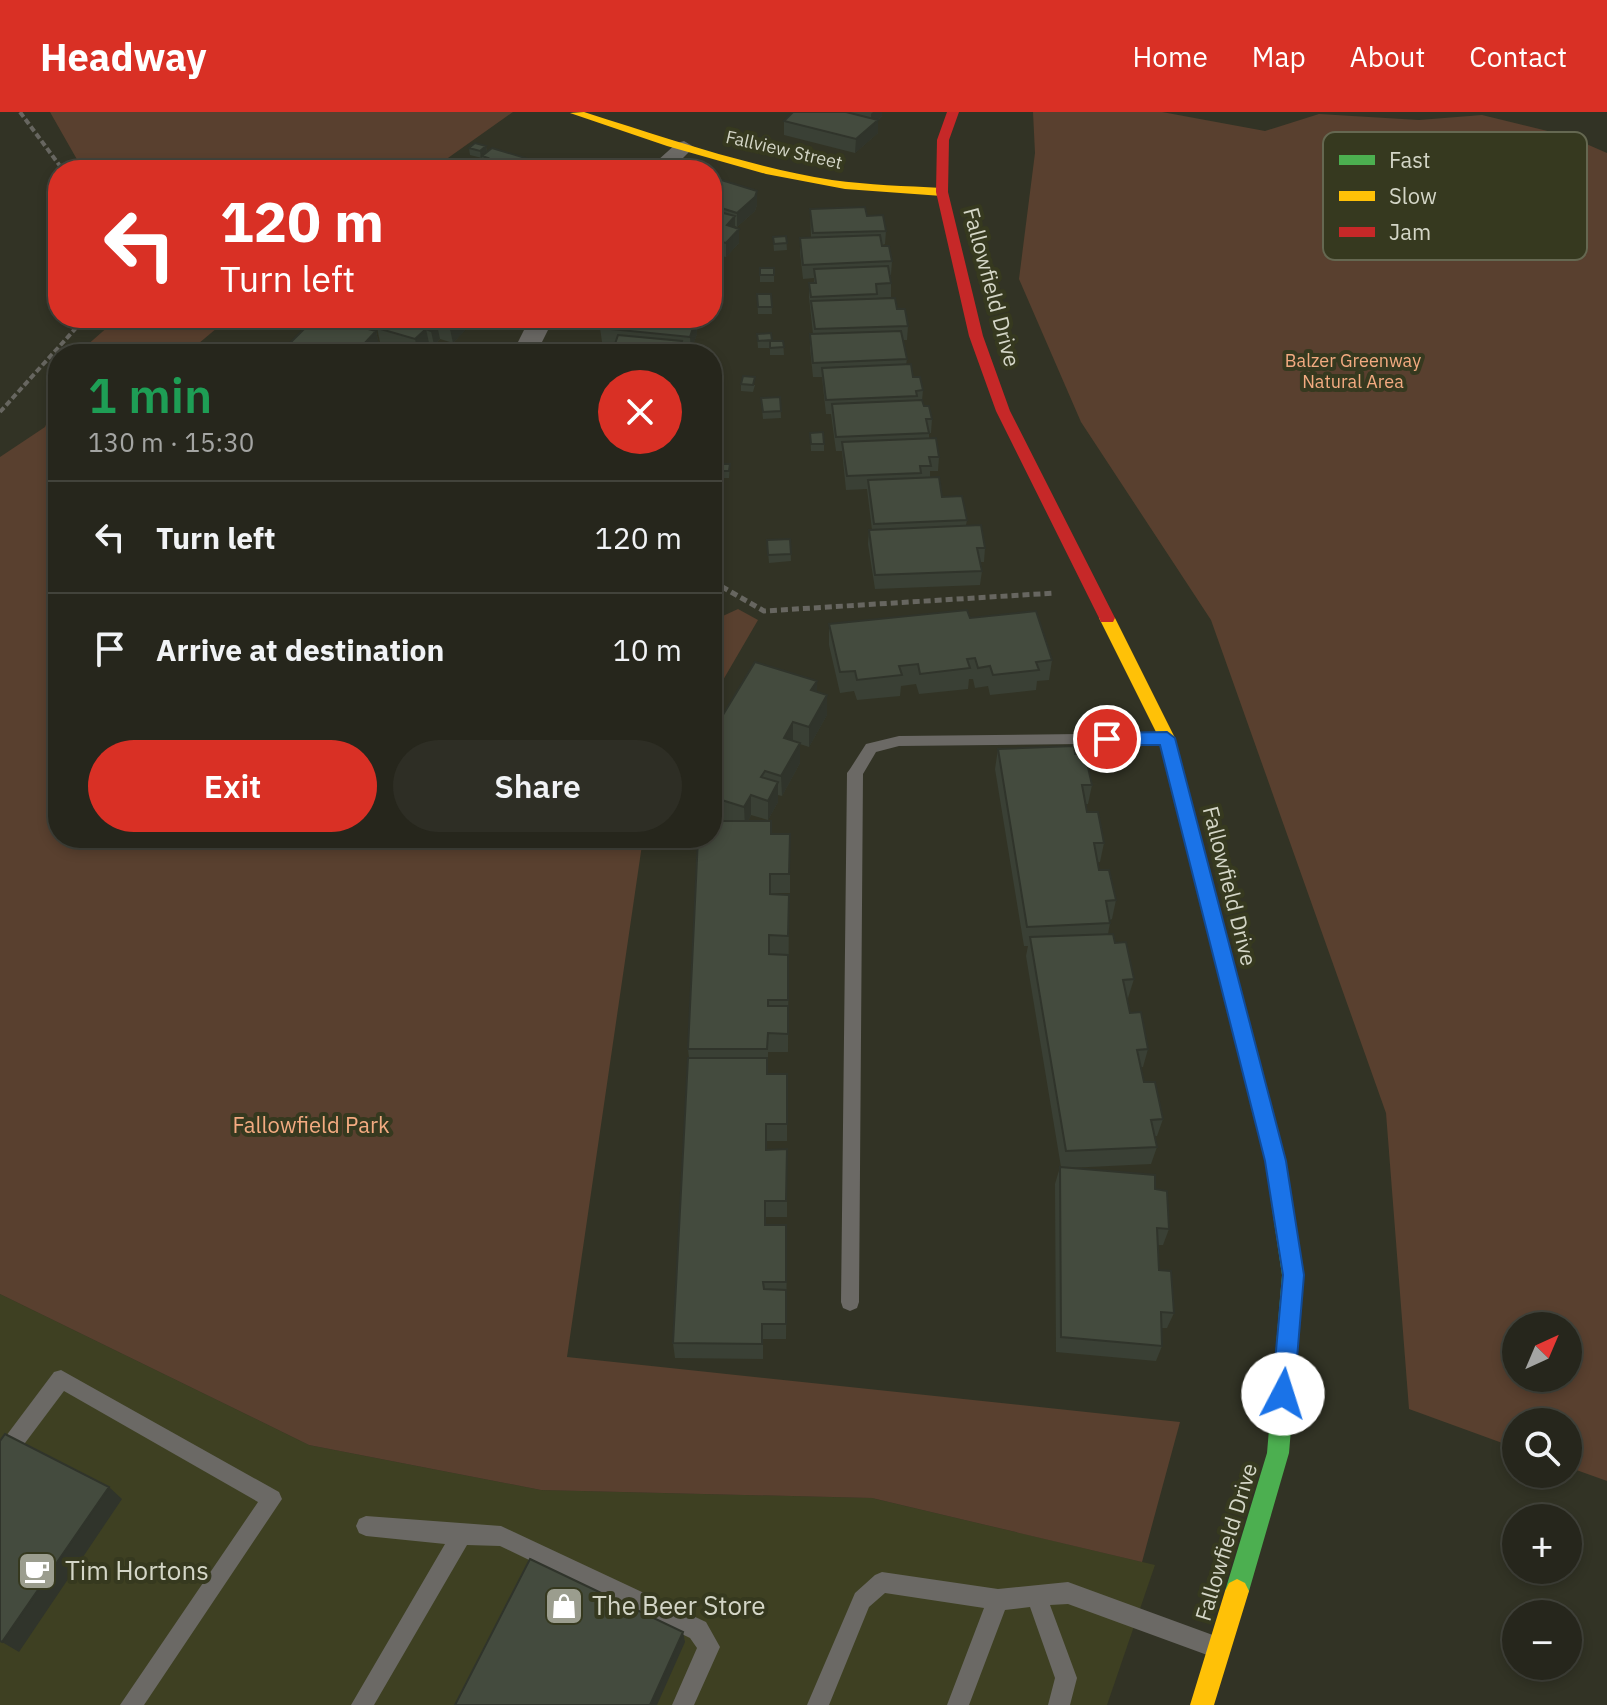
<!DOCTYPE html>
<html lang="en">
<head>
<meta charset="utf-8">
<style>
	body { margin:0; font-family:"IBM Plex Sans",sans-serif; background:#2e2e25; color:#f1f3f6; height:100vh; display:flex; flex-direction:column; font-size:30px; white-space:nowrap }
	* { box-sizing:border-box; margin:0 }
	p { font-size:26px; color:#a4a5a3 }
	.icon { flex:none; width:44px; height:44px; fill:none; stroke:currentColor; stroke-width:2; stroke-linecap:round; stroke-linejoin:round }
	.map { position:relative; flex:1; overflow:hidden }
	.sheet { position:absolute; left:48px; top:232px; width:674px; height:504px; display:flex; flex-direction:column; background:#26261c; border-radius:32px; box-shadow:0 4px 12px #0003,0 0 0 2px #42433b }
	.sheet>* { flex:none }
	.guide { position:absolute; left:48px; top:48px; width:674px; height:168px; border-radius:32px; box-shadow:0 4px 12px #0003,0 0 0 2px #42433b; background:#d93025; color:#fff; overflow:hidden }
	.needle { width:52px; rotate:44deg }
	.fabs { position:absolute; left:1502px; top:1200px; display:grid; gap:16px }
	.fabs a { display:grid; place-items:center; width:80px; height:80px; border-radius:50%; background:#26261c; box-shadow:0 4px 12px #0003,0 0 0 2px #42433b; font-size:40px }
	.pin { position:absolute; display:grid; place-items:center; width:68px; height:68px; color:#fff; margin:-34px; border:4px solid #fff; border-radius:50%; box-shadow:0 2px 8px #0007 }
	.me { position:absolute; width:88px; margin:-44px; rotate:5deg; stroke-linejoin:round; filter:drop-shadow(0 0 6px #0008) }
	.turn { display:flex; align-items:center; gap:28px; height:168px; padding:0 40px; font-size:36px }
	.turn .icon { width:104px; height:104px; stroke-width:2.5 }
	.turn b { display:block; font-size:56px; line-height:68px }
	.round { display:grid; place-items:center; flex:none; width:84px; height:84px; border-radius:42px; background:#2e2e25 }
	.summary { display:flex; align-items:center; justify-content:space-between; height:136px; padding:0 40px }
	h1 { font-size:48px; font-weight:600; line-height:60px; color:#1e9e55 }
	.cta { display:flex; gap:16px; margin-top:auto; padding:16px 40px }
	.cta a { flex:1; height:92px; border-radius:48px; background:#d93025; color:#fff; font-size:32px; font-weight:600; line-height:92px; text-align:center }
	.cta a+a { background:#2e2e25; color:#f1f3f6 }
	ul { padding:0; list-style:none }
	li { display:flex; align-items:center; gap:24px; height:112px; padding:0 40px; border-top:2px solid #42433b }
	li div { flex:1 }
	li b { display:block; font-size:30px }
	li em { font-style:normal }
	header { display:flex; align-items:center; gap:48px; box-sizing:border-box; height:112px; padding:0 40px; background:#d93025; color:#fff }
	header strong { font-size:38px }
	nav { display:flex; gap:44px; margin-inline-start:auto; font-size:28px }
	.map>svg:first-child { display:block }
	.built { fill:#3e4022 }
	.green { fill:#59402f; fill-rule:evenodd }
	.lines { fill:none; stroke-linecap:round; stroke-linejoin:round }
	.path-far1 { stroke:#676660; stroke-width:4; stroke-dasharray:6 3; stroke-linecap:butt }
	.path { stroke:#676660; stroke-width:5; stroke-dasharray:7 4; stroke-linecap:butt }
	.lane { fill:#6b6965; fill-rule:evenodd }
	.street { fill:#6b6965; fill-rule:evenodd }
	.fast { fill:#4caf50; fill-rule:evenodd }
	.slow { fill:#ffc107; fill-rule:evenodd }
	.jam { fill:#c62828; fill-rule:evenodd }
	.wall { fill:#3a4035 }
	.shaded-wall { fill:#30342b }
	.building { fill:#444b3e; stroke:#30342b; stroke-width:2 }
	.route { fill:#1a73e8; stroke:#114b97; stroke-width:2 }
	.labels { text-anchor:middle; stroke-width:8; stroke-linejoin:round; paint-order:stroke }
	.far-street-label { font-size:18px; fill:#d4d6c7; stroke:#36391f }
	.far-park-label { font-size:18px; fill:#f3ab81; stroke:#36391f }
	.street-label { font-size:22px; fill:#d4d6c7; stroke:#36391f }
	.park-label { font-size:22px; fill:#f3ab81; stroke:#36391f }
	.near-poi-label { font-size:26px; fill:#d4d6c7; stroke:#36391f; text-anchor:start }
	.key { fill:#36391f; stroke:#656851; stroke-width:2 }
	.key-label { font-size:22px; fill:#d4d6c7 }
</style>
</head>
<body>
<header>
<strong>Headway</strong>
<nav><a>Home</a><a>Map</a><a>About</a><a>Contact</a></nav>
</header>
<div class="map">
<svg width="1607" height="1593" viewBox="0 0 1607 1593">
	<rect width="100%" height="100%" fill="#323325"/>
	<path class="built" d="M0 1182 309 1333 541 1378 872 1386 1155 1453 1107 1593H0Z"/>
	<path class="green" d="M50 0H513L431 58H83Z
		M1033 0H1162L1265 19 1319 2 1419 8 1482 3 1568 24 1607 41V1369L1568 1355V1310H1516V1336L1409 1297 1386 1001 1211 508 1081 310 1019 167 1035 41ZM1568 1214V1266H1516V1214Z
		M118 206H229L186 242H77Z
		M58 285V726H643L567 1245 1180 1310 1142 1450 872 1386 541 1378 309 1333 0 1182V345L45 315Z
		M738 497 758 508 712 587V509Z"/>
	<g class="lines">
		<path class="path-far1" d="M20 0 63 58
			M0 300 85 206"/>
		<path class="path" d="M712 469 764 499 1055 481"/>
		<path class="lane" d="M1167 621 1174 626 1167 631 899 634 876 640 863 662 859 1190 857 1196 850 1199 843 1196 841 1190 847 661 850 657 866 632 899 624Z
			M61 1258 279 1380 282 1387 144 1593H120L258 1390 64 1279 7 1355 0 1358V1332L54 1260Z
			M366 1404 501 1414 706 1510 720 1535 694 1593H672L697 1536 690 1526 500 1434 467 1433 374 1593H351L445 1432 366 1424 359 1421 356 1414 359 1407Z
			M882 1460 998 1477 1068 1470 1210 1522 1218 1525 1221 1533 1218 1541 1210 1544 1068 1492 1050 1493 1077 1566 1070 1593H1048L1055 1566 1030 1495 1005 1498 969 1593H947L984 1496 885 1481 869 1495 829 1593H807L855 1481 875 1463Z"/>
		<path class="street" d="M684 29 694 35 671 58H647L677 31Z
			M530 206H554L536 242H512Z"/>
		<path class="fast" d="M1252 949 1259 951 1262 957 1285 1049 1304 1163 1289 1341 1249 1479 1245 1487 1237 1491 1229 1487 1225 1479 1267 1341 1282 1163 1265 1049 1242 957 1245 951Z"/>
		<path class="slow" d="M584 0C666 26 747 54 832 68 869 73 905 74 942 76L948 80 942 84 845 77 766 62 667 34 570 1Z
			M1107 501 1115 506 1175 626 1262 957 1259 963 1252 965 1245 963 1242 957 1159 626 1099 506Z
			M1237 1467 1245 1471 1249 1479 1214 1593H1190L1225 1479 1229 1471Z"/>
		<path class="jam" d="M947 0H959L949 28 948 80 983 224 1010 299 1115 506 1113 510H1101L1099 506 996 299 969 224 936 80 937 28Z"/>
	</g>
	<path class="wall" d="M793 0H882V4L878 8V21L855 41 784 23V9Z
		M486 34 487 40 557 58 483 52 482 46 470 43 469 36Z
		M712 68 757 93 755 99 737 115 735 114V116L739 117V131L726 145 721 144V147L712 165Z
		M810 97 867 104 886 119 885 132 882 133 892 149 891 163H890L891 171V185L877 186V187L897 197 908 214 907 228H903L907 247 906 253 923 278 922 289 924 294 932 307 931 321H929V326L939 345 938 359H930V366L942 385 967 408 966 413 985 436 984 450H980L982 459 980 473 875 477 868 432 869 418H872L867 377 846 378 842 339H836L831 302H826L822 265H813L810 236V222H813L809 185V171H814V166L803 167 800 140V126L811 125Z
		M786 124 787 138 774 139 773 125Z
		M760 156H774V170H760Z
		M757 182H771L772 202H758Z
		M380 206H469L470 213 453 231 440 227 434 233 429 231 418 241 380 230 377 216 382 211Z
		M696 207 697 222 691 239 683 238V242H592L614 235 615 232 602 230 600 216Z
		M376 219 379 233 374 238 378 239 379 242H286L284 237Z
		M757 222 772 229H783L784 243H770V236H758Z
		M741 272 755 273 753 280 741 279Z
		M780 285 781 306 763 307 761 286Z
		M810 321 824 332V339H811Z
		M730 352 729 366H718V373L714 358Z
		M790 427 791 449 769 451 767 428Z
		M970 506 1052 548 1049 568 1037 569 1036 578 990 583 988 574 975 576 973 567H969L968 577 919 582 916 572 901 574 900 584 857 588 854 579 840 581 829 533V512Z
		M817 580 827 603 809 635 800 632V651L782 684 778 683V690L768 708 751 703 748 709H771L772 722H790V781H771L789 783 788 940H768V962H787V1029H767V1038L787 1037V1105H766V1113L787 1129 786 1227H763V1247L675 1246 673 1231 689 946 688 937 727 709 712 704V621Z
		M998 637 1075 642 1092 673 1088 692H1086L1087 700 1104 731 1100 750H1097L1099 758 1116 788 1112 807 1110 808V811L1108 822 1115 831 1134 867 1128 886H1127L1130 901 1148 937 1143 955H1141L1144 970 1163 1007 1157 1024H1155L1157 1035 1151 1052 1068 1056 1155 1077 1169 1117 1163 1133H1158L1159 1158 1174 1201 1167 1216H1161L1162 1234 1156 1249 1056 1240 1055 1072 1060 1055H1061L1026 844 1028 834H1024L995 657Z"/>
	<path class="shaded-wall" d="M873 0H882V4L878 8V21L855 41 856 27 871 14V2Z
		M486 34 487 41 481 46 480 39Z
		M757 79V93L755 99 737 115V101Z
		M735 104V118L727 113Z
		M739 117V131L726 145V131Z
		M720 133 721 147 712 165V150Z
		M460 206H469L470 213 453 231 450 217Z
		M696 207 697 222 691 239 690 225Z
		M437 213 440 227 434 233 431 219Z
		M426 217 429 231 418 241 415 227Z
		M376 219 379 233 371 242H365L363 233Z
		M682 229 683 242H678Z
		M714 306 715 320 712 331V314Z
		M718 359V373L712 382V367Z
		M721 488 722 495 712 501V494Z
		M817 569V589L811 578Z
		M827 583V603L809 635V615Z
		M793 610V630L784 626Z
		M800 631V651L782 684 781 664Z
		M778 670V690L768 708V689Z
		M751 683V703L745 715 744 695Z
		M109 1375 122 1387 19 1540 2 1530Z
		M683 1520 685 1530 657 1593H650Z"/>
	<path class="building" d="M793 0H846L878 8 856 27 784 9Z
		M475 31 486 34 480 39 469 36Z
		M492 36 555 55 557 58H477L488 46 482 44Z
		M715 66 757 79 755 85 737 101 712 93V68Z
		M865 95 867 104 883 103 886 119 813 121 810 97Z
		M712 98 735 104 727 113 739 117 726 131 712 128Z
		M880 123 882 134H889L892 149 803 153 800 126Z
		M786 124 787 131 774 132 773 125Z
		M712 132 720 133 712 150Z
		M888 154 891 171 876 172 877 182 811 185 809 171H816L814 157Z
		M760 156H774V163H760Z
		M757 182H771L772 195H758Z
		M895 186 897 197H905L908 214 815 217 811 189Z
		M315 206H325L376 219 363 233 350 232 378 239 376 242H301L284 237Z
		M387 206H386H460L450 217 437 213 431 219 426 217 415 227 377 216Z
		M605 206H682L696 207 690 225 600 216Z
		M901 219 907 247 813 251 810 222Z
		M771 221 772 228 758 229 757 222Z
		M618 223 682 229 678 242H592L595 233 614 235Z
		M770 229H783L784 235 770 236Z
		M911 252 913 265H920L923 278 916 279 917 284 826 288 822 256Z
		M743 264 755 265 753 273 741 272Z
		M780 285 781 299 763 300 761 286Z
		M922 288 924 294H929L932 307H926L929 321 836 325 832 292Z
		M823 320 824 332H811L810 321Z
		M936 326 939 345H929L931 354H920L921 361 847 364 842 330Z
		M715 352H730L729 359H714Z
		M712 358 718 359 712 367Z
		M939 365 942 385 962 384 967 408 874 412 868 368Z
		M981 413 985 436H977L982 459 875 463 869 418Z
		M790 427 791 442 768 443 767 428Z
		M712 481 721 488 712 494Z
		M967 498 970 506 1036 499 1052 548 1036 550 1039 558 993 563 990 554 978 556 975 546 967 547 970 556 920 562 918 552 899 554 902 563 857 568 855 559 840 560 829 512Z
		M755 550 817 569 811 578 827 583 809 615 793 610 784 626 800 631 781 664 765 659 761 665 778 670 768 689 751 683 744 695 712 685V621Z
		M1074 634 1075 642H1085L1092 673H1082L1087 700H1098L1104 731H1094L1099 758H1109L1116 788 1106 789 1110 811 1027 815 998 637Z
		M712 709H771V722H790L789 762H770V782L789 783 788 824 769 823V842L788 843V888H768V894H788V922L768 921 767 937H688L698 726H712Z
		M1113 822 1115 831 1126 830 1134 867 1123 868 1130 901 1141 900 1148 937 1137 938 1144 970H1155L1163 1007 1151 1008 1157 1035 1066 1039 1030 825Z
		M688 946H767V962H787V1012H766V1038L787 1037 786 1089H765V1113H786V1170H763L764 1177 786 1178V1212H762V1232L673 1231Z
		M1060 1055 1155 1063V1077L1167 1079 1169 1117 1157 1116 1159 1158 1171 1159 1174 1201 1161 1200 1162 1234 1061 1225Z
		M5 1322 109 1375 2 1530 0 1529V1329Z
		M530 1447 683 1520 650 1593H455Z"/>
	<path class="route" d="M1167 620 1175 626 1286 1049 1304 1163 1294 1282 1291 1290 1283 1293 1275 1290 1272 1282 1283 1163 1265 1049 1160 633H1107L1099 627 1107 621Z"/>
	<defs>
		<g id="cafe-square" transform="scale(2)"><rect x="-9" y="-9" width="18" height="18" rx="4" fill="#9b9d8e" stroke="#36391f"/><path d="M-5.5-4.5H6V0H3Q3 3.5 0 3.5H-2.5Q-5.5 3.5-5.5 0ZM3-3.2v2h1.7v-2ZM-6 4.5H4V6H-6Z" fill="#fff"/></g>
		<g id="shop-square" transform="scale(2)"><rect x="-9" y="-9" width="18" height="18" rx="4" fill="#9b9d8e" stroke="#36391f"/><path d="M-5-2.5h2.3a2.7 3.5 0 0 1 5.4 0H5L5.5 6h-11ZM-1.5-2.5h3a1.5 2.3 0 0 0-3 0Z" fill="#fff"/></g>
	</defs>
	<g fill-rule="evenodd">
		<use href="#cafe-square" x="37" y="1459"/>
		<use href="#shop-square" x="564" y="1494"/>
	</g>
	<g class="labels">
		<g class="far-street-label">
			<text transform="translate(784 38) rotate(13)" y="6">Fallview Street</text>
		</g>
		<g class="far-park-label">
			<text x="1353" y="255">Balzer Greenway<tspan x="1353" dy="21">Natural Area</tspan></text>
		</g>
		<g class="street-label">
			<text transform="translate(992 175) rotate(75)" y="8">Fallowfield Drive</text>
			<text transform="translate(1230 774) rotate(76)" y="8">Fallowfield Drive</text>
			<text transform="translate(1226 1430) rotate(-73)" y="8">Fallowfield Drive</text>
		</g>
		<g class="park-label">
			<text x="311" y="1021">Fallowfield Park</text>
		</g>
		<g class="near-poi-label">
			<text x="65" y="1468">Tim Hortons</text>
			<text x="592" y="1503">The Beer Store</text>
		</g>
	</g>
	<rect x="1323" y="20" width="264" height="128" rx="12" class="key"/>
	<rect x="1339" y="43" width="36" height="10" fill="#4caf50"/>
	<rect x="1339" y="79" width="36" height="10" fill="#ffc107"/>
	<rect x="1339" y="115" width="36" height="10" fill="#c62828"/>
	<g class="key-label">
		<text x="1389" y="56">Fast</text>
		<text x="1389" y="92">Slow</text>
		<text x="1389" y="128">Jam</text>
	</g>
</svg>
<div class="fabs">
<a><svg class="needle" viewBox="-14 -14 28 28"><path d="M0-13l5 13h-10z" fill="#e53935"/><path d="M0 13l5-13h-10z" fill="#a4a5a3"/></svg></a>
<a><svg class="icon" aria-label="search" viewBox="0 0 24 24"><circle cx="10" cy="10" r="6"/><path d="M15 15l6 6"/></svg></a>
<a>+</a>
<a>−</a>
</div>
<div class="pin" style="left:1107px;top:627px;background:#d93025"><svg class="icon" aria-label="arrive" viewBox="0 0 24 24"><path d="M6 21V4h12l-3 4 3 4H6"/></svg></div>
<svg class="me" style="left:1283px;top:1282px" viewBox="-20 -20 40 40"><circle r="19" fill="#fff"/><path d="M0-13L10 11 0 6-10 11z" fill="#1a73e8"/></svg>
<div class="guide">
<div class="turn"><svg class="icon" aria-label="left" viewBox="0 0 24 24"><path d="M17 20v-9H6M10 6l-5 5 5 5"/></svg><div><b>120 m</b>Turn left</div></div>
</div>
<section class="sheet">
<div class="summary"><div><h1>1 min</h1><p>130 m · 15:30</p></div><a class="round" style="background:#d93025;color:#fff"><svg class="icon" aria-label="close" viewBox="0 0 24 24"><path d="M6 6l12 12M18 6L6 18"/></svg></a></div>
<ul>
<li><svg class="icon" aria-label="left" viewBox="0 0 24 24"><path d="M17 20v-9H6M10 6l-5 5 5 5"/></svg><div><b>Turn left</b></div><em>120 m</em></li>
<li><svg class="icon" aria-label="arrive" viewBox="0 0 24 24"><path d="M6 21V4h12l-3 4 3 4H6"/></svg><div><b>Arrive at destination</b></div><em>10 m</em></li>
</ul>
<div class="cta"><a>Exit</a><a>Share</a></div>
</section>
</div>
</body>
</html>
